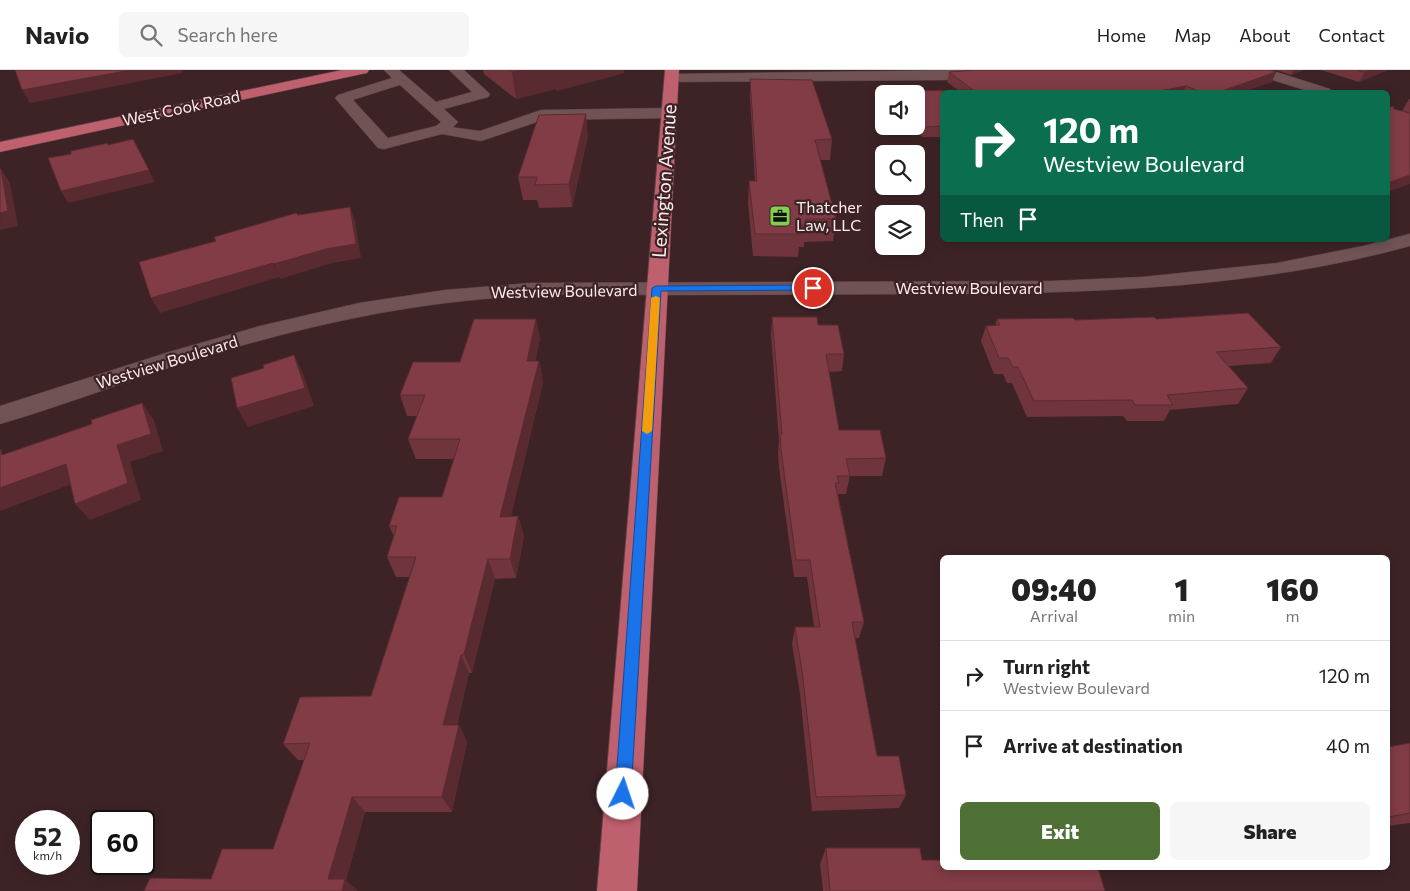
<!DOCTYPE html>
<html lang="en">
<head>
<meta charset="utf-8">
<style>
	body { margin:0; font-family:Commissioner,sans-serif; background:#f6f6f6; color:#222; height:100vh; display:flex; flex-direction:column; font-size:19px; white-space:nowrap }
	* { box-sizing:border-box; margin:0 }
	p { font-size:16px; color:#767676 }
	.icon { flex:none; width:28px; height:28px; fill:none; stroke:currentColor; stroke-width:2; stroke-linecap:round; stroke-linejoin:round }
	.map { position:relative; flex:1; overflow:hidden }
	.panel { position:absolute; left:940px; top:485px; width:450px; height:315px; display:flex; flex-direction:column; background:#fff; border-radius:8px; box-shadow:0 2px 12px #0003 }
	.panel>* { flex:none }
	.hud { position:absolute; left:940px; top:20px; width:450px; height:152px; border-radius:8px; box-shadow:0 2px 12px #0003; background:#0b6e4f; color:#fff; overflow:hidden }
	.tools { position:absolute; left:875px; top:15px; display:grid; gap:10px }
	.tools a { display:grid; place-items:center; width:50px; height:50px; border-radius:8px; background:#fff; box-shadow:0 2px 12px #0003; font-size:25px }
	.speed { position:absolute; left:15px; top:740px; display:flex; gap:10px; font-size:25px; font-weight:700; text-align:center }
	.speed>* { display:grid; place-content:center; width:65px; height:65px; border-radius:50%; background:#fff; box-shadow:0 2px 12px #0003; line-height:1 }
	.speed small { font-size:12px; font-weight:400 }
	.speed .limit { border:2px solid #111; border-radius:8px; background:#fff; color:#111 }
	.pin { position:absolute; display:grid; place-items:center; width:42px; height:42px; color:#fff; margin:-21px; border:2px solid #fff; border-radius:50%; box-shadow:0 1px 5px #0007 }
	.me { position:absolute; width:55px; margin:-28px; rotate:4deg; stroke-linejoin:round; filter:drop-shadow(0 0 4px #0008) }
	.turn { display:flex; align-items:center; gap:18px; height:105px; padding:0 20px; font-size:22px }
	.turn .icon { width:65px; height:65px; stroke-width:2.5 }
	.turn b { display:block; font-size:35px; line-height:42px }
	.then { display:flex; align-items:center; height:48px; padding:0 20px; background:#0003; gap:10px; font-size:19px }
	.eta { display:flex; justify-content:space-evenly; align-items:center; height:85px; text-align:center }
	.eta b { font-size:30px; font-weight:800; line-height:35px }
	.action { display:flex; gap:10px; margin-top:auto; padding:10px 20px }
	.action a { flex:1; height:58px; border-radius:8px; background:#4e7035; color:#fff; font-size:20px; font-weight:800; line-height:58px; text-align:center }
	.action a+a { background:#f6f6f6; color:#222 }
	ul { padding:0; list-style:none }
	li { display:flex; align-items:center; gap:15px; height:70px; padding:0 20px; border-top:1px solid #e0e0e0 }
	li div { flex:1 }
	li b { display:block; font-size:19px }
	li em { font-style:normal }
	header { display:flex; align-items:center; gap:30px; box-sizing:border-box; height:70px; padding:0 25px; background:#fff; border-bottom:1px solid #e0e0e0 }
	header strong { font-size:24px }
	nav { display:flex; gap:28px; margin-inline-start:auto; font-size:18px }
	.search { width:350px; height:45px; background:#f6f6f6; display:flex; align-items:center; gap:12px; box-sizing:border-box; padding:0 18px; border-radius:8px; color:#767676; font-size:19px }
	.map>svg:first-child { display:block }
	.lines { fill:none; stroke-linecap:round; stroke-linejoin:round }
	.minor-casing { stroke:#584244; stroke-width:1 }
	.major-casing { stroke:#584244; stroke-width:1 }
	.minor { fill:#715356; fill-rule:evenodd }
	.major { fill:#bf606f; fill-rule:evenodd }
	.wall { fill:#6f343c }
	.shaded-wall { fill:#5a2a31 }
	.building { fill:#813c46; stroke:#5a2a31 }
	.route { fill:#1a73e8; stroke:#114b97 }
	.slow { fill:#f59e0b }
	.labels { text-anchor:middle; stroke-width:4.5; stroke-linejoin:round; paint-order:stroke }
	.far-street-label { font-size:16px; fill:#feeced; stroke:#3d2326 }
	.far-poi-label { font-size:16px; fill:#feeced; stroke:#3d2326; text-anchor:start }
	.street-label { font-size:19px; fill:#feeced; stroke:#3d2326 }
</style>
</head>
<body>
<header>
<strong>Navio</strong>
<div class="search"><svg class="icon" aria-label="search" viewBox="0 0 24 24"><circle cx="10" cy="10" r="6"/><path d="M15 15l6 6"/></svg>Search here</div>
<nav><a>Home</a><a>Map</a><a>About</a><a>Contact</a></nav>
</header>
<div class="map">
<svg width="1410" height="821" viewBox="0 0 1410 821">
	<rect width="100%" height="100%" fill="#3d2326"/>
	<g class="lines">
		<g class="minor-casing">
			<path id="minor" d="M384 0H399L436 32 472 22 449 0H464L490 24 488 27 444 39 458 52 453 57 457 58 480 61 541 40 669 38 674 40 677 43 674 46 669 48 543 50 481 71 442 64 384 79 378 78 335 28 338 25 392 8ZM400 15 441 52 436 56 388 68 353 30Z
				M967 0H1029L1027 3 1022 4 945 10 672 12 667 11 665 8 667 5 672 4Z
				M1248 0H1270L1330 19 1332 22H1311L1250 3Z
				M1410 164V176C1256 218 1098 223 939 224 846 224 752 225 659 225 616 225 572 223 529 226 412 231 297 257 184 293 123 312 62 336 0 354V336L169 282 260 256 359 233 445 220 531 213 1051 211 1142 207 1277 193 1363 176Z"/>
		</g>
		<g class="major-casing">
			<path id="major" d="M342 0H369L367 3 362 4 0 82V72Z
				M665 0H679L637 821H597Z"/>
		</g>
		<use href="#minor" class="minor"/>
		<use href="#major" class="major"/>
	</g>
	<path class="wall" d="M483 0H624V3L556 21V19L516 29 484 4Z
		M1276 0H1303L1291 5Z
		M1321 0H1388L1359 12Z
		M949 2 1272 12 1242 22H942V67H922L916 55V24H906V21L958 20 947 12Z
		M750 9 832 69 830 90H820L836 149 833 171 804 172V177H799L798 187 753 186 748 133 749 111H755L750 28Z
		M1409 29H1410V114L1394 39 1402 41Z
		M588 66 572 137 539 138 537 130H523L518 107Z
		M772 247 818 255 844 284 842 301 829 302 839 360 886 388 882 406H850L846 424H838L864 552 859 568H855L877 686 906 725 899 738 812 741 800 624 792 574 795 557H814L807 507H794L779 398 778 382 779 371 771 265Z
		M536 249 540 269 535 291H539L543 312 511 446H518L524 466 516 508 495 509 472 603H469L457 655H459L467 672 452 742H365L346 810 211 809 273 779 304 690H298L283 674 371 626 410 507H396L387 487 394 466 389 456 442 427 454 389H416L408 369 417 346H407L400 325Z
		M997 249 1075 250 1156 249 1281 277 1271 293 1229 296 1248 318 1238 334 1170 340 1164 351H1127L1123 346 1027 347 1012 313H1007L1003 304H994L981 271 986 256H995Z
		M1410 673V753L1388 756V677Z
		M826 778 922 790 1105 821H823L820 794Z"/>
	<path class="shaded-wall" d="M131 0H182V3L30 33 22 20Z
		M522 0H624V3L556 21V19L516 29 512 2Z
		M1293 0H1303L1291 5Z
		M1370 0H1388L1359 12 1365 2Z
		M1276 2 1272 12 1242 22H1219Z
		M1186 16 1183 22H1155Z
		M586 44 588 66 572 137 569 114Z
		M133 69 155 112 68 133 61 121Z
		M1 99 10 113 18 156 0 160Z
		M1410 105V114L1388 122V113Z
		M350 137 355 151 361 188 332 193 280 209 274 194 326 179Z
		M273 193 279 207 160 243 151 228Z
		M536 249 540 269 531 312 527 291Z
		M294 285 303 304 314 336 248 357 237 338Z
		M539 291 543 312 506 467 500 447Z
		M142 333 154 350 163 381 130 392 141 430 90 450 75 434 117 375Z
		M66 394 80 411 0 441V418Z
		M518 446 524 466 516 508 510 489Z
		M488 489 495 509 472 603 464 584Z
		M461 585 469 603 452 672 443 655Z
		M459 655 467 672 452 742 442 727Z
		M352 727 365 742 346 810 358 821H342L328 809Z"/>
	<path class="building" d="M15 0H131L22 20Z
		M509 0H522L512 2Z
		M975 0H1270L1276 2 1219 22H1201L1186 16 1155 22H942V56L924 57 916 40V24H908L906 21 973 20 949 2Z
		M1357 0H1370L1365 2Z
		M750 9 812 10 832 69 815 70 836 149H805L806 155H799L800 164H755L749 111H757Z
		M1393 36 1394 39 1410 43V105L1388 113V38Z
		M586 44 569 114 535 115 537 107H518L539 45Z
		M133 69 149 100 61 121 48 88 71 84V81L108 73V75Z
		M0 99H1L8 141 0 143Z
		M350 137 356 174 326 179 274 194 273 193 151 228 139 192 216 171 214 167 296 143 298 145Z
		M1248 243 1281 277 1216 282 1248 318 1167 325 1173 335H1135L1132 330 1034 331 1018 297H1013L1008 288H999L986 256 1000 255 997 249 1073 248 1075 250 1154 247 1156 249Z
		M772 247H817L818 255H838L844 284H826L839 360H880L886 388 846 389 850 406H837L839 413H835L864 552H852L877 686H899L906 725 816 727 803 608 795 557H820L810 490H796L781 380 780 364H782Z
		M474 249H536L527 291H539L500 447 518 446 510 489H488L464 584 461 585 443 655H459L442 727H352L328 809H345L342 821H144L150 808 211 809 222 779H273L310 673 283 674 300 627 371 626 416 487H387L397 456H389L399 427H442L460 369H408L425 325H400L413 292H460Z
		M294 285 305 318 237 338 231 308 264 298 263 295Z
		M142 333 151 364 117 375 128 413 75 434 66 394 0 418V380L1 379 2 385 92 354 91 350Z
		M1410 673V743L1388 747V677Z
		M826 778H920L922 790H942V798H1098L1105 821H830Z"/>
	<path class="route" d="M813 215 816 216V220L661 221 631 724 629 729 623 732 617 729 615 724 652 218 656 216Z"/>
	<path class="slow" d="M656 226 660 228 652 361 647 364 642 361 651 228Z"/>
	<defs>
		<g id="office-square" transform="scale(1.125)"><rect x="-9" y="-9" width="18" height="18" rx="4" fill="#84cf4d" stroke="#3d2326"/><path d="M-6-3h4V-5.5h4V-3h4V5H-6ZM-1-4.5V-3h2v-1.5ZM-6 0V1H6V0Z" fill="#111"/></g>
	</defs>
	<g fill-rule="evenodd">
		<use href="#office-square" x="780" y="146"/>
	</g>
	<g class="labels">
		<g class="far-street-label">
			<text transform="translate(181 38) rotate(-12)" y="6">West Cook Road</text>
			<text x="969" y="224">Westview Boulevard</text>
			<text transform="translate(564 221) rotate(-1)" y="6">Westview Boulevard</text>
			<text transform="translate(167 292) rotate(-17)" y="6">Westview Boulevard</text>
		</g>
		<g class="far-poi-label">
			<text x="796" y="143">Thatcher<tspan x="796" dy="18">Law, LLC</tspan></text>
		</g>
		<g class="street-label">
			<text transform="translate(664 111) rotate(-86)" y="7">Lexington Avenue</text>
		</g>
	</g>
</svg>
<div class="tools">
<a><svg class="icon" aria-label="sound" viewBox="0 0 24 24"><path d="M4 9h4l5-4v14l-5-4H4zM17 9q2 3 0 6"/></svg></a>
<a><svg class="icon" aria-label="search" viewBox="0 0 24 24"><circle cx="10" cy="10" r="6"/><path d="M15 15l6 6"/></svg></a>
<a><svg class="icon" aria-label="layers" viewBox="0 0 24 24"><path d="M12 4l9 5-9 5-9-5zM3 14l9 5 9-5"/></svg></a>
</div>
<div class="speed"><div>52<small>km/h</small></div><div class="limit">60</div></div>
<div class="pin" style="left:813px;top:218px;background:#d93025"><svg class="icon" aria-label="arrive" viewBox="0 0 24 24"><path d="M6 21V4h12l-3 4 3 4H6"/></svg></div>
<svg class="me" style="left:623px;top:724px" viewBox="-20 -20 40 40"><circle r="19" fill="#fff"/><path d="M0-13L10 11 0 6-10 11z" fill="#1a73e8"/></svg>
<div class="hud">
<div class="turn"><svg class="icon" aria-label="right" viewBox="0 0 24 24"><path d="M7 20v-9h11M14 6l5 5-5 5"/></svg><div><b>120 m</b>Westview Boulevard</div></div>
<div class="then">Then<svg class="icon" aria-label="arrive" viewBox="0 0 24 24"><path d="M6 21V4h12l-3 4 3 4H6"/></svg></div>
</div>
<section class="panel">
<div class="eta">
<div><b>09:40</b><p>Arrival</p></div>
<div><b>1</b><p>min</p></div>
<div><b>160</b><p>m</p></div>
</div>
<ul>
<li><svg class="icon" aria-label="right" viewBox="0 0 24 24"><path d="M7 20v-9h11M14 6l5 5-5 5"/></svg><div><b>Turn right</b><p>Westview Boulevard</p></div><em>120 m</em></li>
<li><svg class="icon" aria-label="arrive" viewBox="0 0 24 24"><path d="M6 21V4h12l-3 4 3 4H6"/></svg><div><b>Arrive at destination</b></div><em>40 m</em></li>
</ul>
<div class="action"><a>Exit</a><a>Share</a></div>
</section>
</div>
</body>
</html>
